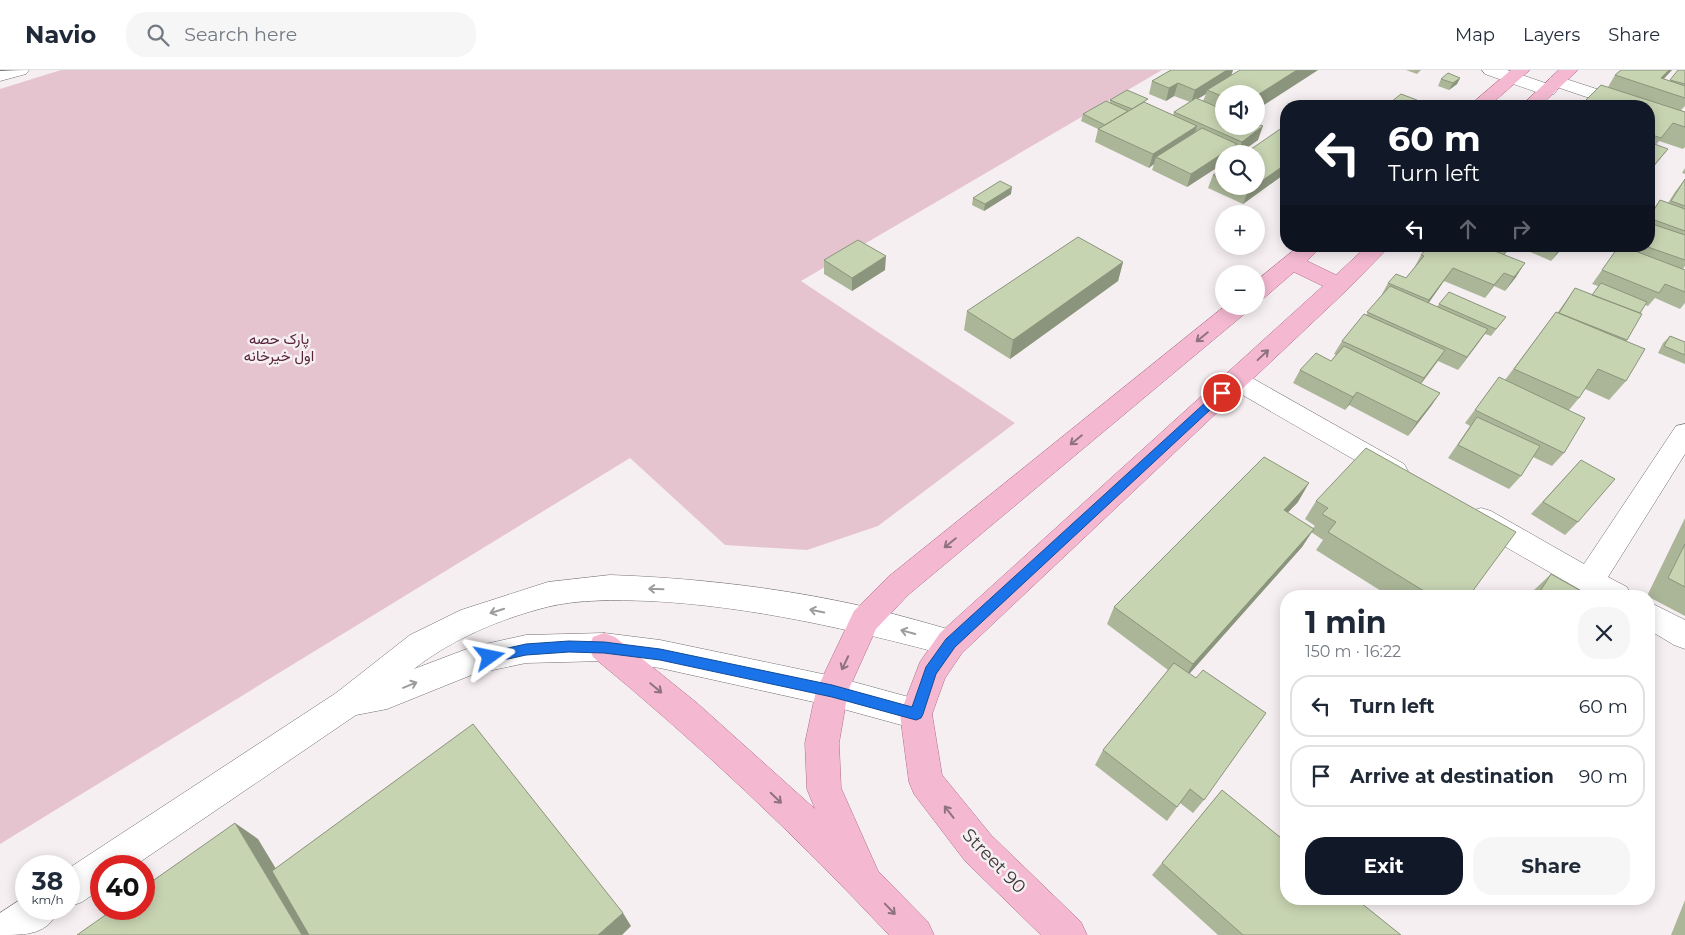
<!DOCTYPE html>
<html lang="en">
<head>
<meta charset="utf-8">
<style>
	body { margin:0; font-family:Montserrat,Vazirmatn,sans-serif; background:#f6f6f7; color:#1f2937; height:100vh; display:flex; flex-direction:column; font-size:19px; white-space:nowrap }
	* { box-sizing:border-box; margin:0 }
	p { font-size:16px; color:#747a83 }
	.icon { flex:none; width:28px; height:28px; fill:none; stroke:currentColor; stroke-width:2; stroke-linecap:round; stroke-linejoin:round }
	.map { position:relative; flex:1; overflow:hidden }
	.panel { position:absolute; left:1280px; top:520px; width:375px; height:315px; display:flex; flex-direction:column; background:#fff; border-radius:20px; box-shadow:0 2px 12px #0003 }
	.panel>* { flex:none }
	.banner { position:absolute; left:1280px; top:30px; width:375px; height:152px; border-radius:20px; box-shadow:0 2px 12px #0003; background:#111827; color:#fff; overflow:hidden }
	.tools { position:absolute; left:1215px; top:15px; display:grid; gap:10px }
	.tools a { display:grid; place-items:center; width:50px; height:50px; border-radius:50%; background:#fff; box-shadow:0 2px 12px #0003; font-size:25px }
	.speed { position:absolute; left:15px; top:785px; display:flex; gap:10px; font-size:25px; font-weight:700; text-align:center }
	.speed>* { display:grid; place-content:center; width:65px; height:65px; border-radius:50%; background:#fff; box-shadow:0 2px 12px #0003; line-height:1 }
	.speed small { font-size:12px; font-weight:400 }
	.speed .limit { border:8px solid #d22; background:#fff; color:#111 }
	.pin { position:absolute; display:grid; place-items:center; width:42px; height:42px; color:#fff; margin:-21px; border:2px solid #fff; border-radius:50%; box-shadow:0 1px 5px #0007 }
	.me { position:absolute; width:55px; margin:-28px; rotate:78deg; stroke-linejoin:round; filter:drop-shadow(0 0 4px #0008) }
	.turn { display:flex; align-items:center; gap:18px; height:105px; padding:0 25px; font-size:22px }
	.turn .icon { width:65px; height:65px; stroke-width:2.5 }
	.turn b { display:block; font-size:35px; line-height:42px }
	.lanes { display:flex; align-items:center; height:48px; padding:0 25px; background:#0003; justify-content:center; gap:25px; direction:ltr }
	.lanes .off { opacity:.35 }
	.round { display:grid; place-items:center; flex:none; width:52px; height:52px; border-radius:20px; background:#f6f6f7 }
	.overview { display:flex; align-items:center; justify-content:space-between; height:85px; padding:0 25px }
	h1 { font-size:30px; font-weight:700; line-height:38px }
	.button { display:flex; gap:10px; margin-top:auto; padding:10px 25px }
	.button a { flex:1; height:58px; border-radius:20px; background:#111827; color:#fff; font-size:20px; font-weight:700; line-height:58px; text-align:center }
	.button a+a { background:#f6f6f7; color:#1f2937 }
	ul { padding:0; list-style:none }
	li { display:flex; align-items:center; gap:15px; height:62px; margin:0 10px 8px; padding:0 15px; border:2px solid #e0e1e3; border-radius:20px }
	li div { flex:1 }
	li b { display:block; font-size:19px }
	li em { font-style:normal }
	header { display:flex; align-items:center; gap:30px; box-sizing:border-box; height:70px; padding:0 25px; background:#fff; border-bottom:1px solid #e0e1e3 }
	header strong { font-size:24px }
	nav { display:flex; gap:28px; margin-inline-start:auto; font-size:18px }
	.search { width:350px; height:45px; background:#f6f6f7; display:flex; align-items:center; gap:12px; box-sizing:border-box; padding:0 18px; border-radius:20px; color:#747a83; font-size:19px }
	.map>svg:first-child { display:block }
	.green { fill:#e5c4d0 }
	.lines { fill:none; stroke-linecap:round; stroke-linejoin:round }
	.minor-casing { stroke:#736d6f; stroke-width:1 }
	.major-casing { stroke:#af6d88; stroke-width:1 }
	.minor { fill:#fff; fill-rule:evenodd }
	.major { fill:#f4b9d1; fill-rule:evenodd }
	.wall { fill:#abb698; fill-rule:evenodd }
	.shaded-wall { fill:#8b947c }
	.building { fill:#c7d4b1; stroke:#8b947c }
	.oneway { stroke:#8e727d }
	.oneway2 { stroke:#9d9c9c }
	.route { fill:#1a73e8; stroke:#114b97 }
	.labels { text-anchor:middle; stroke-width:5; stroke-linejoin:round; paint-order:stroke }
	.park-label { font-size:15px; fill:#57243a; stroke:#f6eff2 }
	.near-street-label { font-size:18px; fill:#3b3839; stroke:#f6eff2 }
</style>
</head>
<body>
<header>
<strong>Navio</strong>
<div class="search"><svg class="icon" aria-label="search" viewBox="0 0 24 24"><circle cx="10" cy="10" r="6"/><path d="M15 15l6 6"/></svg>Search here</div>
<nav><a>Map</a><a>Layers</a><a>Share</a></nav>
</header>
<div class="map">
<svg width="1685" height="865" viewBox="0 0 1685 865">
	<rect width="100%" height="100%" fill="#f6eff2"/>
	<path class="green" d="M61 0H1162L801 211 1015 353 878 456 807 480 725 475 630 388 0 774V19Z"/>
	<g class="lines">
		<g class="minor-casing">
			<path id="minor" d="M29 0 26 4 0 11V1Z
				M1482 0H1507L1554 16 1557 20 1554 24 1548 25 1542 24 1485 4Z
				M1557 6 1636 32 1639 36H1613L1551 15 1548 11 1551 7Z
				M1236 301 1245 304 1404 394 1408 401 1404 408 1395 411 1386 408 1227 316 1224 310 1227 304Z
				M1685 354V384L1608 507 1627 517 1631 526H1591L1471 457 1467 449 1471 441 1481 438 1491 441 1584 494 1676 356Z
				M610 505C696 508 783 518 866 537 895 544 923 552 951 560L962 563 966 573 962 583 951 586C853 560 751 536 649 531 616 530 579 529 547 537 500 549 452 569 414 599L472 577 526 565 604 563 660 570 832 606 916 629 928 633 932 644 928 655 916 659 832 636 660 598 604 591 526 593 474 604 387 639 356 645 134 796H101V819L82 832 69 837V798L336 623 410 565 461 540 548 512Z
				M1649 532 1685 550V579L1674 575 1649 560Z
				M26 826V839H59C48 865 27 865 0 865V843Z"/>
		</g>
		<g class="major-casing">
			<path id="major" d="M1511 0H1530L1489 36H1469Z
				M1559 0H1578L1540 36H1521Z
				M1299 176H1322L1307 191 1336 205 1367 176H1390L1347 220 962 583 945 608 932 644 942 705 991 765 1081 852 1087 865H1041L965 791 914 724 909 712 900 644 920 592 940 563 1323 216 1294 202 1264 228 1256 230V211Z
				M1225 236H1251L1248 241 908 525 876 559 848 621 839 673 841 718 878 801 928 852 934 865H889C796 766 698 673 593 587L589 577 593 567 604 563 615 567 697 633 815 739 807 719 805 673 816 621 854 541 888 507Z"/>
		</g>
		<use href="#minor" class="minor"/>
		<use href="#major" class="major"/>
	</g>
	<path class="wall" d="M1171 0H1233L1231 6 1318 0 1256 40V24H1224V56L1258 70 1238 84H1224V93L1187 117 1152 100 1154 94 1149 98 1095 72 1098 59 1081 51 1083 44 1110 33V30L1147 34 1173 45 1174 42 1190 32 1174 26 1166 31 1149 24 1152 11ZM1206 24 1203 31 1197 29Z
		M1406 0H1421L1417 4Z
		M1621 0H1672L1664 9 1670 11 1685 0V36L1681 40 1685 42V77L1683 79 1659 71 1656 75 1668 79 1649 103V36L1608 17 1615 5Z
		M1460 8 1457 14 1449 20 1438 16 1441 9Z
		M1286 55V103L1243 134 1208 118 1213 105 1224 98V116H1256Z
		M1685 98V104L1682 103Z
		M1685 109V196L1683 199 1685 200V233L1680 239 1655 228 1648 236 1645 235 1640 243 1626 272V311L1609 330 1585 319 1579 328 1569 340 1564 383 1552 396 1533 387 1521 406 1509 419 1448 388 1470 356 1465 353 1489 321 1505 310 1556 242H1558L1575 218 1592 225 1598 216 1592 214 1619 176 1624 177 1625 176H1649V145L1660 130 1668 133 1675 122Z
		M1011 124 984 141 972 135 973 128Z
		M1429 176H1564L1551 191 1519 177 1516 180 1510 178 1504 185 1516 207 1505 221 1494 216 1485 228 1444 211 1428 233 1437 237 1439 234 1506 247 1491 266 1485 264 1458 300 1438 291 1421 314 1440 323 1431 336 1408 366 1349 335 1345 340 1293 313 1300 300 1331 291 1336 285 1334 284 1342 271 1366 245 1381 226 1388 213 1406 208 1414 198 1421 185Z
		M824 190 885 200 852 221 824 204Z
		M1123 192 1118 211 1010 289 964 260 967 241Z
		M1670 266 1685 272V294L1658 283 1663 273Z
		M1581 390 1578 452 1565 465 1531 444Z
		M1316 431 1469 526H1389L1316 480 1323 470 1311 462 1302 477 1189 603 1204 730 1193 743 1180 733 1167 751 1095 695 1103 680 1168 600 1107 554 1114 537 1298 432 1287 443 1313 458 1315 456 1305 449Z
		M1685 448V546L1647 526Z
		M1551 504 1590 526H1530L1533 521Z
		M1286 699V709L1282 706Z
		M1222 720 1401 865H1218L1152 805Z
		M1685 830V865H1671Z"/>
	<path class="shaded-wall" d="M1227 0H1233L1230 9 1207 20 1206 24 1191 33 1195 20Z
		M1297 0H1318L1256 40V26Z
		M1669 0H1672L1668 4 1655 18 1661 8Z
		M1460 8 1457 14 1449 20 1453 13Z
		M1178 13 1174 26 1166 31 1169 18Z
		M1417 30 1414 36H1409Z
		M1197 56 1193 69 1156 87 1154 94 1149 98 1153 84Z
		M1263 56 1258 70 1238 84 1242 72Z
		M1237 74 1234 84H1224V93L1187 117 1191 104Z
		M1286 94V103L1243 134 1248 121 1254 116H1256V115Z
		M1012 117 1011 124 984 141 985 134Z
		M1509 176H1511L1501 189Z
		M1562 176H1564L1551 191 1561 177Z
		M886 186 885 200 852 221V208Z
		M1123 192 1118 211 1010 289 1013 270Z
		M1525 193 1516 207 1505 221 1514 207Z
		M1453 198 1444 211 1421 244 1429 230Z
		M1504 203 1494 216 1485 228 1494 215Z
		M1488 259 1479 272 1458 300 1467 287Z
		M1445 280 1436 293 1415 322 1424 308Z
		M1357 322 1349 335 1345 340 1353 327Z
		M1440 323 1431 336 1408 366 1417 352Z
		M1309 413 1298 432 1273 458 1284 440Z
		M1314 459 1302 477 1183 611 1193 594Z
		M235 753 258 769 316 865H302Z
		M623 843 631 856 622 865H598Z"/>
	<path class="building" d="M1171 0H1227L1195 20 1178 13 1169 18 1152 11Z
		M1240 0H1297L1256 26V24H1224V27L1207 20Z
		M1621 0H1669L1661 8 1685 16V28L1615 5Z
		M1678 0H1685V14L1670 10Z
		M1448 3 1460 8 1453 13 1441 9Z
		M1601 15 1685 42V57L1673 53 1661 68 1649 64V36H1580Z
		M1127 20 1148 29 1132 39 1110 30Z
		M1401 24 1417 30 1409 36H1386Z
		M1196 28 1224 40V56H1256V54L1263 56 1242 72 1174 42Z
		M1106 31 1128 41 1105 55 1083 44Z
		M1144 32 1197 56 1153 84 1098 59Z
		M1286 55V94L1256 115V84H1244Z
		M1202 58 1237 74 1191 104 1156 87Z
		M1649 72 1668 79 1655 94 1649 92Z
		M1224 98V110L1213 105Z
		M1685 109V136L1671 131Z
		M1000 111 1012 117 985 134 973 128Z
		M1238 116H1254L1248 121Z
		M1660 130 1685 139V161L1649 148Z
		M1649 153 1685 165V190L1645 176H1649Z
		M1078 167 1123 192 1013 270 967 241Z
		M858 170 886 186 852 208 824 190Z
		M1429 176H1482L1525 193 1514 207 1504 203 1494 215 1453 198 1429 230 1388 213 1396 204 1406 208 1424 186 1421 185Z
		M1619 176H1622L1685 200V222L1665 214 1659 223 1602 200Z
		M1601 213 1647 232 1640 243 1592 225Z
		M1390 216 1488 259 1467 287 1367 242Z
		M1575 218 1642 244 1627 270 1559 243Z
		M1449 222 1506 247 1496 259 1439 234Z
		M1556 242 1645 279 1626 311 1598 299 1579 328 1514 299Z
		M1364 244 1445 280 1424 308 1342 271Z
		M1670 266 1685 272V285L1664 276Z
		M1344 276 1440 323 1417 352 1357 322 1353 327 1300 300 1316 283 1331 291Z
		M1499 307 1585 348 1564 383 1475 340Z
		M1477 347 1540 376 1521 406 1458 375Z
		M1366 378 1516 462 1469 526H1432L1328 462 1336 452 1322 444 1328 438 1316 431Z
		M1264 387 1309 413 1284 440 1314 459 1193 594 1114 537Z
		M1581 390 1615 409 1578 452 1543 432Z
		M1685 474V517L1668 508Z
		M1551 504 1590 526H1537Z
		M1649 559 1652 561 1649 567Z
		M1174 593 1196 608 1203 600 1266 643 1204 730 1190 719 1177 737 1103 680Z
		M473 654 623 843 598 865H309L272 801Z
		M1222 720 1286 772V829H1356L1401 865H1243L1162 793Z
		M235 753 302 865H77L114 839H144V817Z"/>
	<defs><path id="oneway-shaft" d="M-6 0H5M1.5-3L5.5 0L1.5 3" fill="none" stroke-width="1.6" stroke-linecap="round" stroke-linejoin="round" transform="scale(1.25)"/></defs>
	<g class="oneway">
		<use href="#oneway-shaft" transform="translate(1202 267) rotate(141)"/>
		<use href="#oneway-shaft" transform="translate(1263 285) rotate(-43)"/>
		<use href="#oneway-shaft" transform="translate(1076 370) rotate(141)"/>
		<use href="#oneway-shaft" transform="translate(950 473) rotate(141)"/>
		<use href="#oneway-shaft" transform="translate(845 593) rotate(115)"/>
		<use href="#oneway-shaft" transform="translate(656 618) rotate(40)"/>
		<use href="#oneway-shaft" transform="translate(776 728) rotate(44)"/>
		<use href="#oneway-shaft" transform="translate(949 742) rotate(-128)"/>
		<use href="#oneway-shaft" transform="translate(890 839) rotate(46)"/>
	</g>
	<g class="oneway2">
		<use href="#oneway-shaft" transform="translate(656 519) rotate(-178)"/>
		<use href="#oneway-shaft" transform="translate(497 541) rotate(162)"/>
		<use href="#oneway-shaft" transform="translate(817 541) rotate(-169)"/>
		<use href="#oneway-shaft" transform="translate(908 562) rotate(-165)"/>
		<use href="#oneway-shaft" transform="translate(410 615) rotate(-22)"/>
	</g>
	<path class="route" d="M1222 320 1227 323 1225 326 955 577 936 604 923 644 921 648 916 650 832 627 660 590 604 583 569 582 526 585 490 593 485 591 483 587 485 583 490 582 526 574 569 571 604 572 660 579 832 615 912 637 926 597 946 569 1218 321Z"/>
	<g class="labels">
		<g class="park-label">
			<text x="279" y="274">پارک حصه<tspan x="279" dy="17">اول خیرخانه</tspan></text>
		</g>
		<g class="near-street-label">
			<text transform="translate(994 791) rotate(46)" y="6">Street 90</text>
		</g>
	</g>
</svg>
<div class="tools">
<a><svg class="icon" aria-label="sound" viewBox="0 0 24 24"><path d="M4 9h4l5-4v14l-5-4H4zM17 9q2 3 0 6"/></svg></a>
<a><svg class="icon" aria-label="search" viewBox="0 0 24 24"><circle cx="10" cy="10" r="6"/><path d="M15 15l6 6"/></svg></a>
<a>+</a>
<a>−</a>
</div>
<div class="speed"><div>38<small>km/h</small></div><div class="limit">40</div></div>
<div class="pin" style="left:1222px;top:323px;background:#d93025"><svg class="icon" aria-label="arrive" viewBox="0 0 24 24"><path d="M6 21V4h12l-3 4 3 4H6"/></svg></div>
<svg class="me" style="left:490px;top:587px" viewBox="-20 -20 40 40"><path d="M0-17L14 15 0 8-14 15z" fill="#1a73e8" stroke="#fff" stroke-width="4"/></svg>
<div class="banner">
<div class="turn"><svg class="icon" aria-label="left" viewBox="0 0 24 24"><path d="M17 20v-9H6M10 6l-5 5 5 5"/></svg><div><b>60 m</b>Turn left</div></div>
<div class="lanes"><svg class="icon" aria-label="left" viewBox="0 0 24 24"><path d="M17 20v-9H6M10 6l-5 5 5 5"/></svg><svg class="icon off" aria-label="ahead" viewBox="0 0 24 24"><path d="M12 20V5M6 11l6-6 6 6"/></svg><svg class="icon off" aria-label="right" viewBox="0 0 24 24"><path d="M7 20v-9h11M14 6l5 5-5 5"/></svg></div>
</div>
<section class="panel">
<div class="overview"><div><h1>1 min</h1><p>150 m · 16:22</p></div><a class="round"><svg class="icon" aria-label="close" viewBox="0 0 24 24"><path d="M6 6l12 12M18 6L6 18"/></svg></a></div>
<ul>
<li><svg class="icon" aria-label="left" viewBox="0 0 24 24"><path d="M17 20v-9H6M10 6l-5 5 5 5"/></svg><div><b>Turn left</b></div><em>60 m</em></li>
<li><svg class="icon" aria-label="arrive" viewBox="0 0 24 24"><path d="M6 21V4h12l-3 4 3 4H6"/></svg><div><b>Arrive at destination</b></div><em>90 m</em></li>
</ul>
<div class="button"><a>Exit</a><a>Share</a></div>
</section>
</div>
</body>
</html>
